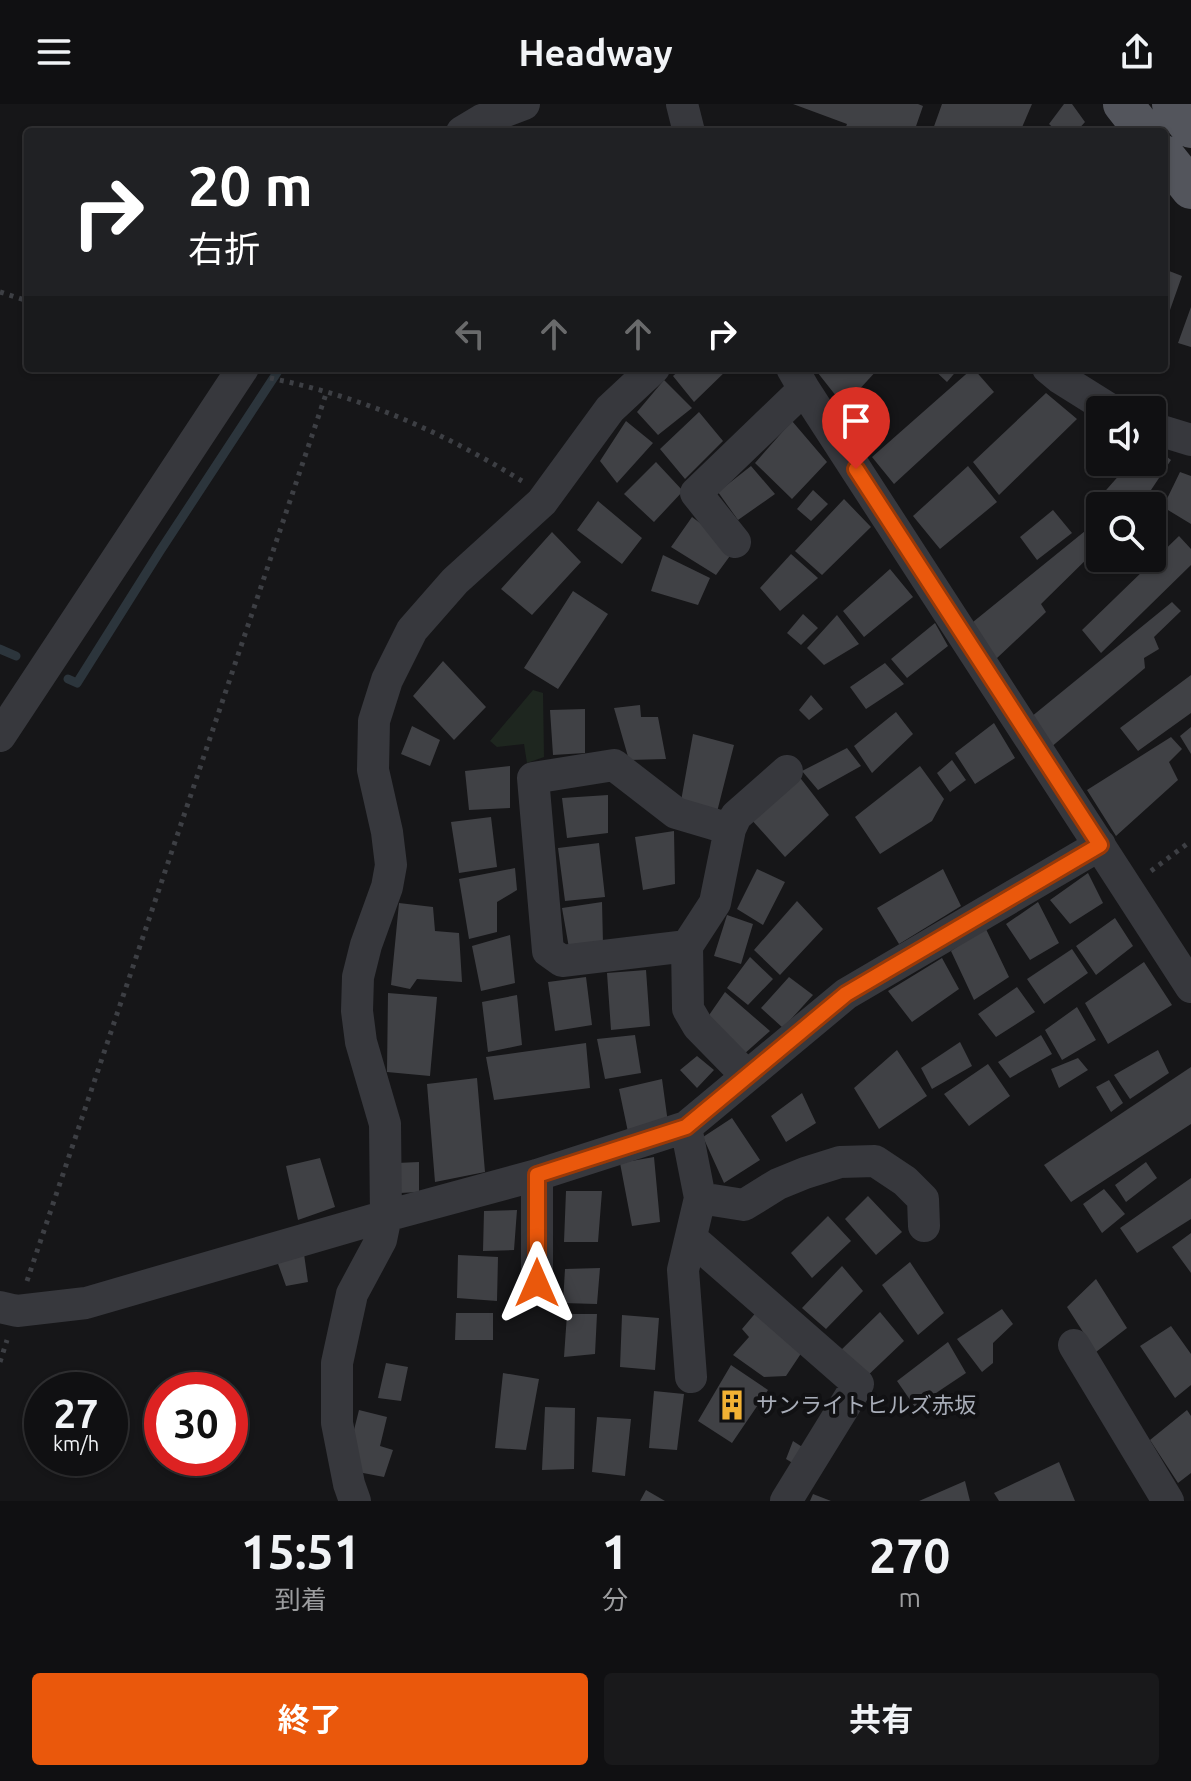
<!DOCTYPE html>
<html lang="ja">
<head>
<meta charset="utf-8">
<style>
	body { margin:0; font-family:Ubuntu,"Noto Sans JP",sans-serif; background:#19191b; color:#f1f3f6; height:100vh; display:flex; flex-direction:column; font-size:30px; white-space:nowrap }
	* { box-sizing:border-box; margin:0 }
	p { font-size:26px; color:#9c9d9f }
	.icon { flex:none; width:44px; height:44px; fill:none; stroke:currentColor; stroke-width:2; stroke-linecap:round; stroke-linejoin:round }
	.map { position:relative; height:1397px; overflow:hidden }
	.drawer { display:flex; flex-direction:column; background:#101012; flex:1 }
	.drawer>* { flex:none }
	.banner { position:absolute; left:24px; top:24px; width:1144px; height:244px; border-radius:8px; box-shadow:0 2px 6px #0004,0 0 0 2px #303032; background:#202124; color:#fff; overflow:hidden }
	.fabs { position:absolute; left:1086px; top:292px; display:grid; gap:16px }
	.fabs a { display:grid; place-items:center; width:80px; height:80px; border-radius:8px; background:#101012; box-shadow:0 2px 6px #0004,0 0 0 2px #303032; font-size:40px }
	.speed { position:absolute; left:24px; top:1268px; display:flex; gap:16px; font-size:40px; font-weight:700; text-align:center }
	.speed>* { display:grid; place-content:center; width:104px; height:104px; border-radius:50%; background:#101012; box-shadow:0 2px 6px #0004,0 0 0 2px #303032; line-height:1 }
	.speed small { font-size:20px; font-weight:400 }
	.speed .limit { border:12px solid #d22; background:#fff; color:#111 }
	.pin { position:absolute; display:grid; place-items:center; width:68px; height:68px; color:#fff; margin:-82px -34px; border-radius:50% 50% 50% 0; rotate:-45deg; box-shadow:0 0 8px #0007 }
	.pin .icon { rotate:45deg }
	.me { position:absolute; width:88px; margin:-44px; rotate:0deg; stroke-linejoin:round; filter:drop-shadow(0 0 6px #0008) }
	.turn { display:flex; align-items:center; gap:28px; height:168px; padding:0 32px; font-size:36px }
	.turn .icon { width:104px; height:104px; stroke-width:2.5 }
	.turn b { display:block; font-size:56px; line-height:68px }
	.lanes { display:flex; align-items:center; height:76px; padding:0 32px; background:#0003; justify-content:center; gap:40px; direction:ltr }
	.lanes .off { opacity:.35 }
	.eta { display:flex; justify-content:space-evenly; align-items:center; height:136px; text-align:center }
	.eta b { font-size:48px; font-weight:700; line-height:56px }
	.button { display:flex; gap:16px; margin-top:auto; padding:16px 32px }
	.button a { flex:1; height:92px; border-radius:8px; background:#ea580c; color:#fff; font-size:32px; font-weight:700; line-height:92px; text-align:center }
	.button a+a { background:#19191b; color:#f1f3f6 }
	header { display:flex; justify-content:space-between; align-items:center; height:104px; padding:0 32px; background:#101012; font-size:36px; font-weight:700 }
	.map>svg:first-child { display:block }
	.green { fill:#1e261f }
	.lines { fill:none; stroke-linecap:round; stroke-linejoin:round }
	.stream { stroke:#2c353c; stroke-width:9 }
	.building { fill:#404145 }
	.path { stroke:#3d3f44; stroke-width:5; stroke-dasharray:4 6; stroke-linecap:butt }
	.minor { stroke:#37383d; stroke-width:32 }
	.major { stroke:#53555c; stroke-width:40 }
	.route-casing { stroke:#983908; stroke-width:20 }
	.route { stroke:#ea580c; stroke-width:14 }
	.labels { text-anchor:middle; stroke-width:8; stroke-linejoin:round; paint-order:stroke }
	.poi-label { font-size:22px; fill:#a8adb8; stroke:#111113; text-anchor:start }
</style>
</head>
<body>
<header><svg class="icon" aria-label="menu" viewBox="0 0 24 24"><path d="M4 6h16M4 12h16M4 18h16"/></svg>Headway<svg class="icon" aria-label="share" viewBox="0 0 24 24"><path d="M12 15V3M7 8l5-5 5 5M5 13v7h14v-7"/></svg></header>
<div class="map">
<svg width="1191" height="1397" viewBox="0 0 1191 1397">
	<rect width="100%" height="100%" fill="#161618"/>
	<path class="green" d="M533 586 543 589 544 653 527 659 524 640 497 643 490 637Z"/>
	<g class="lines">
		<path class="stream" d="M0 545 16 552
			M68 575 77 579 160 447 280 264"/>
	</g>
	<path class="building" d="M793 0H918L923 2 914 28H844L847 20Z
		M942 0H1032L1020 28H932Z
		M1064 0H1072L1085 18 1076 28H1058L1049 20Z
		M1164 165 1182 172 1164 223Z
		M1191 203V243L1178 239Z
		M682 264H729L694 298 673 272Z
		M814 264H879L844 302Z
		M932 264H959L947 278Z
		M973 264 994 288 894 380 872 353Z
		M664 276 692 304 658 331 637 308Z
		M1046 289 1077 315 999 391 973 358Z
		M699 308 723 337 685 375 660 345Z
		M626 317 653 339 617 379 600 357Z
		M792 317 827 358 792 395 755 359Z
		M1152 341 1171 356 1143 398 1149 402H1100V442L1041 500 1046 508 996 555 973 518 1090 423 1085 410 1122 368 1114 362 1117 358H1152Z
		M656 358 683 387 654 418 624 390Z
		M751 362 775 390 738 416 718 388Z
		M968 362 997 398 940 445 913 412Z
		M1180 368 1191 372V420L1163 403Z
		M813 386 828 400 811 417 797 405Z
		M844 395 871 423 822 471 795 447Z
		M598 397 642 434 622 460 577 426Z
		M1152 404 1160 411 1152 421Z
		M1053 406 1072 429 1037 456 1020 433Z
		M692 413 735 445 716 471 671 443Z
		M552 428 581 458 532 511 501 485Z
		M1179 432 1191 445V461L1101 549 1082 526Z
		M791 450 818 474 780 507 760 484Z
		M663 451 710 474 698 501 651 487Z
		M890 465 913 493 864 533 843 507Z
		M573 487 608 510 558 585 524 564Z
		M1172 498 1181 507 1154 533 1159 545 1144 554 1145 564 1050 644 1031 613Z
		M803 510 818 524 801 541 787 529Z
		M837 511 859 540 824 561 807 544Z
		M935 519 948 542 907 574 891 555Z
		M443 557 486 603 454 636 413 592Z
		M885 559 904 580 866 605 850 583Z
		M1191 571V609L1138 647 1120 624Z
		M811 591 823 605 809 616 799 606Z
		M640 601 641 613H658L666 655 629 656 614 604Z
		M585 605V649L553 651 550 606Z
		M896 608 913 630 872 669 854 642Z
		M994 619 1015 654 975 680 955 649Z
		M412 622 440 636 430 662 401 650Z
		M1191 623V650L1180 632Z
		M693 630 734 641 717 708 681 697Z
		M1171 633 1182 645 1169 658 1178 676 1116 732 1087 686Z
		M847 644 861 662 818 686 802 667Z
		M952 656 966 676 950 688 937 669Z
		M510 662V704L469 706 465 667Z
		M920 662 944 695 932 717 880 750 855 713Z
		M798 671 829 711 785 753 750 714Z
		M608 691V729L567 734 562 694Z
		M491 713 497 763 459 769 451 718Z
		M674 727 675 780 643 786 635 733Z
		M599 739 605 793 565 797 558 744Z
		M515 764 517 786 497 798V828L469 835 459 775Z
		M757 765 785 778 763 821 737 805Z
		M943 765 961 802 899 840 877 804Z
		M1088 769 1103 799 1070 820 1050 796Z
		M797 797 823 825 780 871 754 846Z
		M602 798 603 840 569 844 562 804Z
		M1038 798 1059 839 1030 856 1006 820Z
		M399 799 433 803 435 827 459 829 462 878 417 875 410 885 391 881Z
		M727 811 753 820 741 860 714 852Z
		M1115 814 1133 842 1096 871 1076 842Z
		M985 823 1009 873 974 896 951 847Z
		M510 831 515 879 481 887 472 842Z
		M1072 845 1088 869 1044 900 1027 875Z
		M750 853 773 875 748 901 727 884Z
		M942 854 959 885 912 918 888 887Z
		M1144 858 1172 901 1108 940 1085 899Z
		M646 866 650 922 611 926 607 869Z
		M586 873 592 921 555 927 548 878Z
		M789 873 813 891 783 924 761 904Z
		M1017 883 1035 908 996 933 978 910Z
		M725 888 770 927 743 951 705 917Z
		M388 889 437 893 430 972 387 968Z
		M517 891 522 941 488 948 482 898Z
		M1077 903 1096 936 1062 956 1045 926Z
		M635 931 641 969 605 975 597 935Z
		M1041 931 1052 950 1010 974 998 958Z
		M960 938 972 962 932 985 921 964Z
		M586 939 590 984 494 996 486 953Z
		M897 946 927 992 879 1025 854 984Z
		M1158 946 1169 969 1130 995 1114 971Z
		M697 952 714 966 697 984 680 966Z
		M1078 954 1088 966 1059 984 1051 965Z
		M988 960 1010 992 969 1022 944 990Z
		M1191 963V1020L1071 1098 1044 1061Z
		M477 974 485 1068 435 1078 427 980Z
		M662 975 668 1019 628 1028 619 985Z
		M1109 976 1123 999 1111 1008 1096 983Z
		M802 989 816 1019 786 1038 771 1012Z
		M732 1014 760 1056 724 1079 703 1033Z
		M654 1053 660 1118 632 1122 620 1059Z
		M320 1054 335 1103 298 1116 286 1062Z
		M419 1058V1088L400 1089 397 1059Z
		M1146 1058 1157 1074 1126 1098 1115 1081Z
		M1191 1074V1115L1137 1149 1120 1124Z
		M1104 1085 1125 1110 1102 1129 1083 1100Z
		M566 1087H602L598 1138H564Z
		M868 1092 902 1128 876 1151 845 1115Z
		M517 1106 514 1146 483 1147 484 1107Z
		M828 1112 851 1137 812 1174 791 1149Z
		M1191 1129V1169L1172 1143Z
		M304 1150 308 1178 286 1182 277 1157Z
		M458 1151 498 1153 497 1197 457 1194Z
		M910 1158 944 1209 918 1231 882 1181Z
		M842 1162 863 1187 826 1225 802 1204Z
		M600 1164 597 1200 563 1199 565 1165Z
		M1096 1175 1127 1224 1096 1248 1067 1203Z
		M1002 1205 1013 1220 993 1239V1259L982 1268 957 1235Z
		M758 1206 804 1245 786 1272 764 1273 733 1251 749 1233 742 1225Z
		M880 1208 904 1237 863 1276 839 1248Z
		M456 1209H493V1236H455Z
		M567 1210H597L595 1250 564 1253Z
		M622 1211 659 1214 655 1266 620 1263Z
		M1171 1222 1191 1250V1281L1175 1294 1140 1242Z
		M948 1238 966 1269 915 1303 897 1277Z
		M386 1259 408 1263 401 1297 378 1294Z
		M731 1261 768 1286 732 1339 698 1317Z
		M503 1269 539 1275 526 1346 495 1344Z
		M654 1287 684 1290 677 1346 649 1344Z
		M545 1303 575 1304 574 1365 542 1366Z
		M359 1306 387 1313 380 1342 393 1346 384 1373 358 1368 349 1346Z
		M1187 1306 1191 1312V1369L1178 1379 1150 1336Z
		M597 1313 631 1315 625 1372 592 1368Z
		M793 1337 810 1348 801 1364 786 1355Z
		M1059 1358 1075 1397H999L994 1389Z
		M965 1377 970 1397H919Z
		M646 1386 665 1397H640Z
		M813 1390 831 1397H810Z"/>
	<g class="lines">
		<path class="path" d="M0 188 28 197
			M270 274C363 293 443 328 522 377
			M1151 767 1191 737
			M27 1177 327 287
			M0 1258 7 1236"/>
		<path class="minor" d="M682 0 689 28
			M462 28 482 16 524 0
			M792 264 804 285 1191 883
			M1048 264 1060 274 1111 306
			M1152 324 1191 336
			M735 438 696 389 804 285
			M0 632 243 264
			M730 725 736 712 787 667
			M687 842 562 857 548 847 533 674 614 661 676 709 730 725 715 799 687 842 688 905 698 922 747 972
			M686 1023 700 1094 683 1166 691 1273
			M700 1094 744 1101 778 1080 805 1069 840 1058 875 1057 905 1077 923 1095 924 1122
			M691 1134 858 1280 786 1397
			M537 1179V1071
			M0 1203 17 1207 86 1199 386 1112 537 1071 686 1023 846 890 1100 741
			M1074 1241 1168 1397
			M355 1397 349 1380 337 1319V1259L352 1190 381 1136 386 1112 385 1020 361 938 357 907 358 873 366 841 387 783 391 761 387 728 373 666 374 617 387 576 412 526 455 477 542 398 610 305 654 264"/>
		<path class="major" d="M1123 0 1145 28
			M1172 0 1191 24
			M1164 51 1191 85"/>
	</g>
	<g class="lines">
		<g class="route-casing">
			<path id="route" d="M537 1179V1071L686 1023 846 890 1100 741 856 365"/>
		</g>
		<use href="#route" class="route"/>
	</g>
	<defs>
		<g id="building-bare" transform="scale(2.4)"><path d="M-4-6H4V6H1V3H-1V6H-4ZM-2.5-4.3h1.7v1.8h-1.7ZM.8-4.3h1.7v1.8H.8ZM-2.5-1h1.7V.8h-1.7ZM.8-1h1.7V.8H.8Z" fill="#f2b134" stroke="#111113" stroke-width="2.5" paint-order="stroke"/></g>
	</defs>
	<g fill-rule="evenodd">
		<use href="#building-bare" x="732" y="1301"/>
	</g>
	<g class="labels">
		<g class="poi-label">
			<text x="756" y="1309">サンライトヒルズ赤坂</text>
		</g>
	</g>
</svg>
<div class="fabs">
<a><svg class="icon" aria-label="sound" viewBox="0 0 24 24"><path d="M4 9h4l5-4v14l-5-4H4zM17 9q2 3 0 6"/></svg></a>
<a><svg class="icon" aria-label="search" viewBox="0 0 24 24"><circle cx="10" cy="10" r="6"/><path d="M15 15l6 6"/></svg></a>
</div>
<div class="speed"><div>27<small>km/h</small></div><div class="limit">30</div></div>
<div class="pin" style="left:856px;top:365px;background:#d93025"><svg class="icon" aria-label="arrive" viewBox="0 0 24 24"><path d="M6 21V4h12l-3 4 3 4H6"/></svg></div>
<svg class="me" style="left:537px;top:1179px" viewBox="-20 -20 40 40"><path d="M0-17L14 15 0 8-14 15z" fill="#ea580c" stroke="#fff" stroke-width="4"/></svg>
<div class="banner">
<div class="turn"><svg class="icon" aria-label="right" viewBox="0 0 24 24"><path d="M7 20v-9h11M14 6l5 5-5 5"/></svg><div><b>20 m</b>右折</div></div>
<div class="lanes"><svg class="icon off" aria-label="left" viewBox="0 0 24 24"><path d="M17 20v-9H6M10 6l-5 5 5 5"/></svg><svg class="icon off" aria-label="ahead" viewBox="0 0 24 24"><path d="M12 20V5M6 11l6-6 6 6"/></svg><svg class="icon off" aria-label="ahead" viewBox="0 0 24 24"><path d="M12 20V5M6 11l6-6 6 6"/></svg><svg class="icon" aria-label="right" viewBox="0 0 24 24"><path d="M7 20v-9h11M14 6l5 5-5 5"/></svg></div>
</div>
</div>
<section class="drawer">
<div class="eta">
<div><b>15:51</b><p>到着</p></div>
<div><b>1</b><p>分</p></div>
<div><b>270</b><p>m</p></div>
</div>
<div class="button"><a>終了</a><a>共有</a></div>
</section>
</body>
</html>
